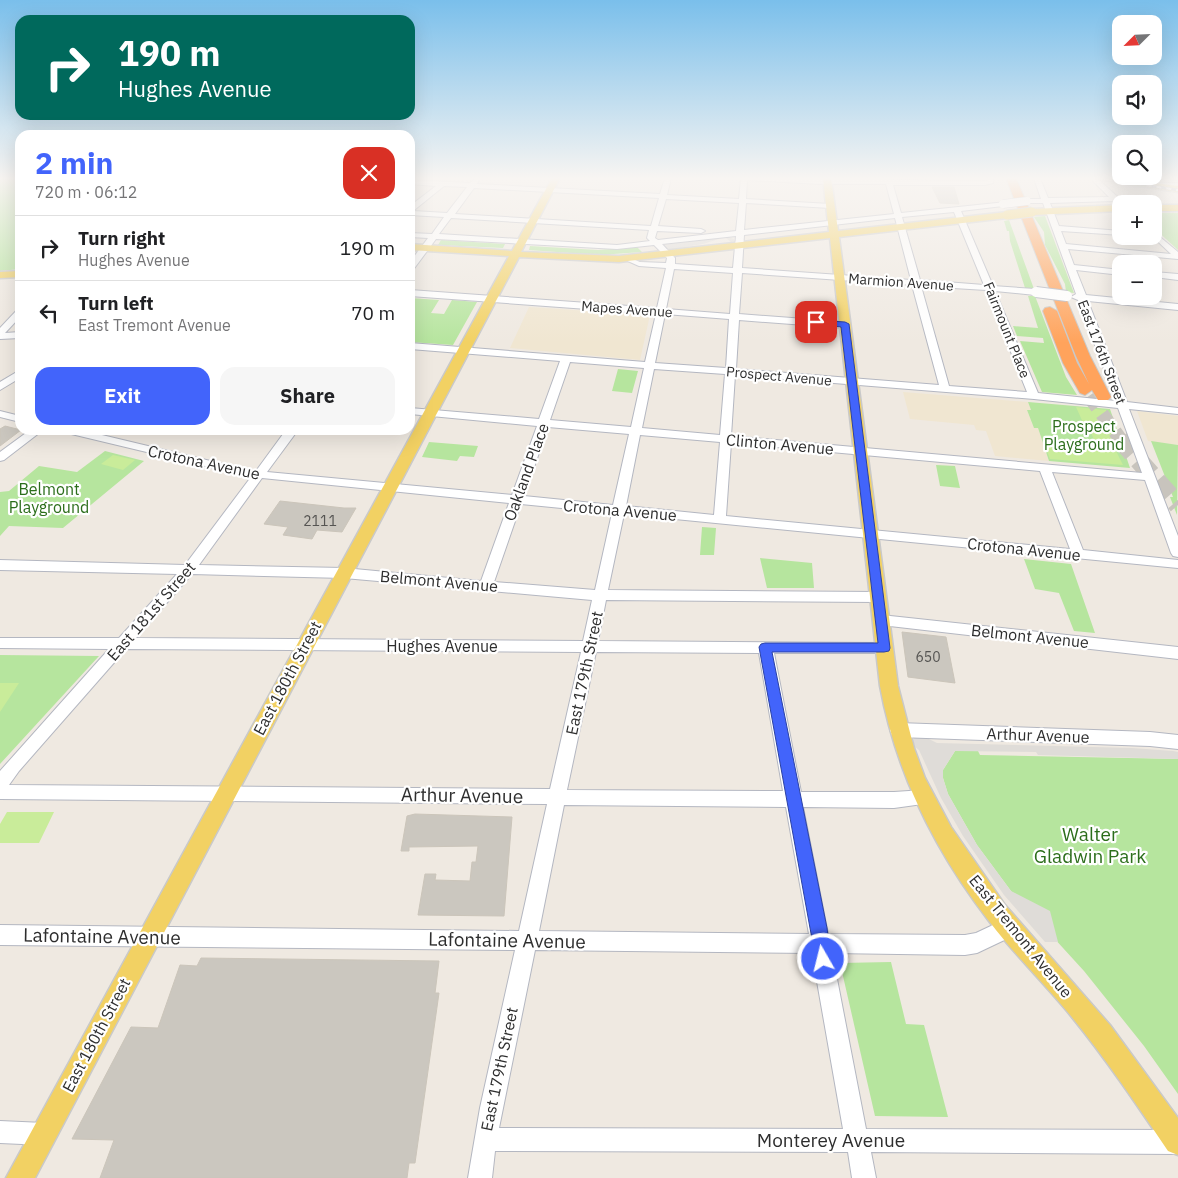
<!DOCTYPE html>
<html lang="en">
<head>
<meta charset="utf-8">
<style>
	body { margin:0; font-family:"IBM Plex Sans",sans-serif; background:#f6f6f6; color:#202124; height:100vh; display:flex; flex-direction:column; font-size:19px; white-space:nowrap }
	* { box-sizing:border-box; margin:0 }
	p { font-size:16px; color:#757577 }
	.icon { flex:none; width:28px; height:28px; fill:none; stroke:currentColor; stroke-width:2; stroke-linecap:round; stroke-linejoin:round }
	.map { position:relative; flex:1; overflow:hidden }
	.sheet { position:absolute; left:15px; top:130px; width:400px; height:305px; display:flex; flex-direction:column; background:#fff; border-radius:15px; box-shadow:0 5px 20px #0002 }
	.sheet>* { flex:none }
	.hud { position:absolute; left:15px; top:15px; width:400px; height:105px; border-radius:15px; box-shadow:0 5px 20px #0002; background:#00695c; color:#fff; overflow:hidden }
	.needle { width:32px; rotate:246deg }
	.controls { position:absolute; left:1112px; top:15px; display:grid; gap:10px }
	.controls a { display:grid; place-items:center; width:50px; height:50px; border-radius:10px; background:#fff; box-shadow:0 5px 20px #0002; font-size:25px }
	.pin { position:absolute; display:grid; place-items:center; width:42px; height:42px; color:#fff; margin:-21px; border-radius:10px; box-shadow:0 2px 8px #0006 }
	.me { position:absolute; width:55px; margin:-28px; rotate:352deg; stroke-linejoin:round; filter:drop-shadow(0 0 4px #0008) }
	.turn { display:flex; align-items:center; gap:18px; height:105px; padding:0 20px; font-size:22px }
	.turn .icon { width:65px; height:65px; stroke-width:2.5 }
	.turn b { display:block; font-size:35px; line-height:42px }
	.round { display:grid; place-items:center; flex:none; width:52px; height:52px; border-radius:15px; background:#f6f6f6 }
	.summary { display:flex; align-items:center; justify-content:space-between; height:85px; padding:0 20px }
	h1 { font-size:30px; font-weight:700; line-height:38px; color:#4264fb }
	.primary-button { display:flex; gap:10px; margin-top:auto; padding:10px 20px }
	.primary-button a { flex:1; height:58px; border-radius:15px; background:#4264fb; color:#fff; font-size:20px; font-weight:700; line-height:58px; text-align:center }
	.primary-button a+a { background:#f6f6f6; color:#202124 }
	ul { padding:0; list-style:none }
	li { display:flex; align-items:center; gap:15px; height:65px; padding:0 20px; border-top:1px solid #e0e0e0 }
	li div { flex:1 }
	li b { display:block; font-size:19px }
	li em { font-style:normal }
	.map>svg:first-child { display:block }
	.education { fill:#f0e6d1 }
	.green { fill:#b6e59e }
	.pitch { fill:#c9ec9a }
	.plaza { fill:#dfdcd8 }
	.building { fill:#cbc7bf; stroke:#cbc5ba }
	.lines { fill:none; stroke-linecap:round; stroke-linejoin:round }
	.highway-tunnel-far1 { stroke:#c8c4bd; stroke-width:14; stroke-dasharray:14 8; stroke-linecap:butt }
	.highway-tunnel { stroke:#c8c4bd; stroke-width:19; stroke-dasharray:19 9; stroke-linecap:butt }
	.minor-casing { stroke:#b4b7c1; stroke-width:2 }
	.major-casing { stroke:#c9c9c9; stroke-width:3 }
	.highway-casing { stroke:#c9c9c9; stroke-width:2 }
	.minor { fill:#fff; fill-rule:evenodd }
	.major { fill:#f2d163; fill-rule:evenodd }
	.highway { fill:#ffa35c; fill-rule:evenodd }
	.rail-casing { stroke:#a3a6b8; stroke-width:3 }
	.rail { stroke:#fff; stroke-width:2; stroke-dasharray:5; stroke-linecap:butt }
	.minor-bridge-far1-casing { stroke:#b4b7c1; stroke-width:9; stroke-linecap:butt }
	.minor-bridge-casing { stroke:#b4b7c1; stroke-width:12; stroke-linecap:butt }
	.major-bridge-casing { stroke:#c9c9c9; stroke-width:11; stroke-linecap:butt }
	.minor-bridge-far1 { stroke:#fff; stroke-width:8 }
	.minor-bridge { stroke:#fff; stroke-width:10 }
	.major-bridge { stroke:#f2d163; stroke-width:9 }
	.route { fill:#4264fb; stroke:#2b41a3 }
	.labels { text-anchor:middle; stroke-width:4.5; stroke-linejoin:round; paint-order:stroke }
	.far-street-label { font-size:14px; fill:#2e2e2e; stroke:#fff }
	.number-label { font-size:14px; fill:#555452 }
	.park-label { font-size:16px; fill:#2c6e1b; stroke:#fff }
	.street-label { font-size:16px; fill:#2e2e2e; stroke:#fff }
	.near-street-label { font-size:19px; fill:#2e2e2e; stroke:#fff }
	.near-park-label { font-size:19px; fill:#2c6e1b; stroke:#fff }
</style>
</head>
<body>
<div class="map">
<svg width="1178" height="1178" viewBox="0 0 1178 1178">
	<rect width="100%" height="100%" fill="#efe9e1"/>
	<path class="education" d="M529 307 650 315 640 360 510 348Z
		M903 392 1028 402 1031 410H1027L1034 428H1038L1049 461 995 456 986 431 976 430 974 425 910 419Z
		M1137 411 1178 416V445L1148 441Z"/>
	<path class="green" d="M0 178H20V269L0 271Z
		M1154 213H1178V250L1154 228Z
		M1045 216 1074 293 1066 292 1065 284 1045 245 1044 232 1034 217Z
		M1009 220 1034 289 1025 288 1010 241 1009 231H1007L1004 221Z
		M441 240 505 244 503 248 438 245Z
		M530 246 598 250 637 247 642 252 599 255 529 250Z
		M1028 296H1035L1066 377 1077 395 1042 392 1020 341 1044 343 1043 338 1017 336 1013 326 1038 328Z
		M410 298 439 300 431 313 444 314 452 300 477 302 453 345 410 342Z
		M618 369 638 371 632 393 612 391Z
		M1028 402 1110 409 1130 468 1049 461 1038 428H1034L1027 410H1031Z
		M1151 441 1178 445 1177 515 1170 497H1173Z
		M429 442 478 446 474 457 460 456 457 461 422 457Z
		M105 451 144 461 63 528 9 526 0 536V492L9 491 39 466 77 472Z
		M936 465 955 466 960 488 940 486Z
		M702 527 716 528 714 555H700Z
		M760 558 812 563 814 588H767Z
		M1024 559 1071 564 1095 633 1074 631 1059 593 1035 589Z
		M0 655 99 656 0 764Z
		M955 751H978L980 755 1178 759V1094L1144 1046 1084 971 1011 891 977 845 948 794 943 778V770Z
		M891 962 906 1024 924 1025 948 1117 875 1116 840 963Z"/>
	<path class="pitch" d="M1076 407 1106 410 1121 443 1094 440 1090 430 1086 429Z
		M1043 441 1114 447 1123 465 1050 459Z
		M113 455 135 460 123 470 101 464Z
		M0 683H19L0 712Z
		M7 812H54L39 843H0V824Z"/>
	<path class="plaza" d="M728 237 734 239V241L731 242 726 238H722L703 244 667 250 662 245Z
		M915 736H923L937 743 1132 748 1173 751 1178 752V759L1038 755 1036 752 955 751 943 770V778L948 794 977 845 1011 891 1050 911 1058 942H1045L1004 895 963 836 941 798 919 750 915 747 913 740Z"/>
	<path class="building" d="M932 187H954L959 204 940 203Z
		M5 426 21 430 0 446V429Z
		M280 501 344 508H356L342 532 317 530 312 539 283 535 288 527 264 524Z
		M902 632 946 637 955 683 908 677Z
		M415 814 512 817 504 916 418 915 425 874H436L435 880 470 881 472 862H476L478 846 409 847V851H401L407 816Z
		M201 958 439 961 435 993H439L415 1163H409L407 1178H100L114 1140 72 1139 131 1027 158 1028 180 965 197 966Z"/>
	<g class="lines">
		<path class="highway-tunnel-far1" d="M1089 396 1121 440"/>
		<path class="highway-tunnel" d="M1120 439 1178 505"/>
		<g class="minor-casing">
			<path id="minor" d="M476 178 479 180 477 184 660 194 665 178H671L667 195 739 199 741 178 985 181H987V178H993V183L985 185H893L901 213 1006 202V206H1003L961 211 993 286 1035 289 1039 292 1035 295 995 291 1038 393 1116 401 1078 300 1071 297 1076 294 1043 203H1027L1023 201 1027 199H1041L1034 178H1040L1048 198 1109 197 1090 178H1097L1122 201 1118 203 1114 201 1050 203 1059 226 1121 231V235L1061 231 1066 244 1171 254 1152 236H1154V232L1178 252V259L1068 249 1074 265 1121 270V275L1076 270 1086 295 1178 304V310L1088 301 1127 402 1178 408V414L1129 409 1178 536V557L1173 556 1171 553 1145 480 1052 472 1083 550 1178 560V568L624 514 608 590 878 592 883 594 885 597 883 600 878 602 606 600 598 641 884 643 889 644 891 648 889 652 884 653H774L801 792H894L924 790 930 793 933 798 930 803 894 808 803 807 828 934 965 935 976 933 1010 917 1017 920 1020 927 1017 934 977 953 965 955 832 953 866 1129 1178 1130V1154L871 1152 876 1178H852L848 1152 495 1151 492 1178H468L480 1108 515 950 0 945V925L519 931 547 804 0 799V771L109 649 0 648V638H119L177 574 0 570V560L185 565 251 477 63 432 61 430H81L244 469 256 471 286 430H298L267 472 512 495 537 426 410 414V408L539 419 560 361 410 349V343L645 362 656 314 410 296V290L657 308 666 268 639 266 621 258 625 256 640 262 666 263 667 258 654 245 617 249 436 239 413 270 410 271V262L428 238 410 237V233L432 234 444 217 410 215V206L436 186 410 184V180L470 183ZM747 180 820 184H886L894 214 744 230 746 203 830 208 834 206 830 204 746 199ZM444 186 467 187 447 213 413 211ZM474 188 659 198 651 226 455 214ZM666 199 739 203 736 231 658 240 655 238 657 231 701 233 705 231 701 229 658 226ZM954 212 984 285 920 280 902 217ZM451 218 649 230 647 238 650 241 617 245 439 234ZM895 218 911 280 742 268 744 235ZM736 236 733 268 675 264V258L662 244ZM674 269 733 273 730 314 666 309ZM742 273 912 285 939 385 736 369 739 320 845 328 850 325 845 322 739 314ZM921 286 986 290 1027 392 949 386ZM665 314 729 319 726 368 655 363ZM570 362 644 368 631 427 550 420ZM654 369 725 374 720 435 642 428ZM735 375 1034 399 1118 408 1142 473 731 436ZM548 427 629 434 613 505 524 496ZM640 435 720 442 714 515 626 506ZM731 443 1040 471 1070 549 726 516ZM262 478 509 503 481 581 344 568 199 565ZM521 504 612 513 595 590 494 582ZM192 574 344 578 592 600 583 641 136 638ZM126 649 581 652 550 789 9 785 19 771ZM596 652 759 653 783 791 567 790ZM564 805 786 807 809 934 539 931ZM535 950 812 953 843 1129 499 1128Z
				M1154 183H1178V187L1152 186V184Z
				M1154 272 1178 274V280L1154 277Z
				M20 309V317L5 333 20 332V338L0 339V328L17 310Z
				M20 370V378L0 390V382Z
				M0 411 20 416V422L0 417Z
				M30 430H43L4 460 0 461V452Z
				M881 615 1178 647V659L881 625 876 624 874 620 876 616Z
				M898 723 1150 732 1178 735V749L1150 746 898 737 892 735 890 730 892 725Z
				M0 1121 44 1123 52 1126 55 1134 52 1142 44 1145 0 1143Z"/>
		</g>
		<g class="major-casing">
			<path id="major" d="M552 178H560L521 252 619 256 829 232 823 178H831L838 231 1007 212 1011 215 1007 218 839 237 898 686 914 748 925 778 951 827 1005 905 1110 1025 1178 1118V1155L1168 1151C1137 1105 1106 1059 1071 1016 1044 983 1014 954 989 921 935 851 896 773 880 686L830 238 619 262 519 257 35 1178H6L509 256 410 250V244L512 251Z
				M1098 178H1118L1178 186V192L1102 180Z
				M1121 205V211L1032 215 1028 212 1032 209Z
				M1154 205H1178V211H1154Z
				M20 271V277L0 278V272Z"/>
		</g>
		<g class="highway-casing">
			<path id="highway" d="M1006 178H1016L1090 356 1111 397 1108 400H1098L1092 390 1085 395 1080 393 1063 363 1043 311 1045 308 1050 307 1057 311 1077 363 1089 384 1076 356Z"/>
		</g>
		<use href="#minor" class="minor"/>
		<use href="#major" class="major"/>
		<use href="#highway" class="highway"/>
		<g class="rail-casing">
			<path id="rail" d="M1097 178 1178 190"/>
		</g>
		<use href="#rail" class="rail"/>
		<g class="minor-bridge-far1-casing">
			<path id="minor-bridge-far1" d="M1003 204 1027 201
				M1035 292 1046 293"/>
		</g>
		<g class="minor-bridge-casing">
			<path id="minor-bridge" d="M1036 292 1067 296"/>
		</g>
		<g class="major-bridge-casing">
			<path id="major-bridge" d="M1007 215 1032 212"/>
		</g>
		<use href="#minor-bridge-far1" class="minor-bridge-far1"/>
		<use href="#minor-bridge" class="minor-bridge"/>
		<use href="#major-bridge" class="major-bridge"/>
	</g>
	<linearGradient id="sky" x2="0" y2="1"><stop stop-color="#7abfeb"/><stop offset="0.52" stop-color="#f8f5f2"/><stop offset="1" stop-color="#f8f5f2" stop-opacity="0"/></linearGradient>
	<rect width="1178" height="343" fill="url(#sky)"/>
	<path class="route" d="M816 320 845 322 849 324 890 648 889 651 884 652H772L827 928 831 959 829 965 823 968 817 965 810 928 759 647 761 644 765 643H878L841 327 813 324 812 322Z"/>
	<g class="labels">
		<g class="far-street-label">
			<text transform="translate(901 282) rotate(4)" y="5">Marmion Avenue</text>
			<text transform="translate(627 309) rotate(4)" y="5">Mapes Avenue</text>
			<text transform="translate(1007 330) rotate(68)" y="5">Fairmount Place</text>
			<text transform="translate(1102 352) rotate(69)" y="5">East 176th Street</text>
			<text transform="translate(779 376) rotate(5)" y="5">Prospect Avenue</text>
		</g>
		<g class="number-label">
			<text x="320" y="526">2111</text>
			<text x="928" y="662">650</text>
		</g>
		<g class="park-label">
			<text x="1084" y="432">Prospect<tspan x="1084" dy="18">Playground</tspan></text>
			<text x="49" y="495">Belmont<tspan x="49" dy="18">Playground</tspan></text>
		</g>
		<g class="street-label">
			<text transform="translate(780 444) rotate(5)" y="6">Clinton Avenue</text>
			<text transform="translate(204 462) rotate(12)" y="6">Crotona Avenue</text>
			<text transform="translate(526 472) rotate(-70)" y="6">Oakland Place</text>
			<text transform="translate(620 510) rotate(5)" y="6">Crotona Avenue</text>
			<text transform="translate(1024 549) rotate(6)" y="6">Crotona Avenue</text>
			<text transform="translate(439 581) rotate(5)" y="6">Belmont Avenue</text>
			<text transform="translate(151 611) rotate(-49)" y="6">East 181st Street</text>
			<text transform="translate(1030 636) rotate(6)" y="6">Belmont Avenue</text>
			<text x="442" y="652">Hughes Avenue</text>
			<text transform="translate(584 673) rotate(-78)" y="6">East 179th Street</text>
			<text transform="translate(287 678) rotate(-62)" y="6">East 180th Street</text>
			<text transform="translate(1038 735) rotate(2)" y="6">Arthur Avenue</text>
			<text transform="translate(1021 936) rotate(51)" y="6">East Tremont Avenue</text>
			<text transform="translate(96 1035) rotate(-62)" y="6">East 180th Street</text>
			<text transform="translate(499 1069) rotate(-78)" y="6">East 179th Street</text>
		</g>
		<g class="near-street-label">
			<text transform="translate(462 795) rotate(1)" y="7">Arthur Avenue</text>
			<text transform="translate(102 936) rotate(1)" y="7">Lafontaine Avenue</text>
			<text transform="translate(507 940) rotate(1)" y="7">Lafontaine Avenue</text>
			<text x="831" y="1147">Monterey Avenue</text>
		</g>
		<g class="near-park-label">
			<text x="1090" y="841">Walter<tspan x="1090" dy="22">Gladwin Park</tspan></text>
		</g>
	</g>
</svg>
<div class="controls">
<a><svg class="needle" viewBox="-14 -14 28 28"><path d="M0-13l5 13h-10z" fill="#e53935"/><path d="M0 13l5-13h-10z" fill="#757577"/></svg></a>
<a><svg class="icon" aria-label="sound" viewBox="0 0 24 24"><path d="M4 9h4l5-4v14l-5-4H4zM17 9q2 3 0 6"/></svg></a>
<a><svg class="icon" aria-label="search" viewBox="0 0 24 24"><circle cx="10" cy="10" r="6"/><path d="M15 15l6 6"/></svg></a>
<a>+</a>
<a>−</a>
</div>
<div class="pin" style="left:816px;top:322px;background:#d93025"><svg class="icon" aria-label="arrive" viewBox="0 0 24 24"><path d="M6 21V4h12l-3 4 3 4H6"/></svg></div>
<svg class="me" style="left:823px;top:959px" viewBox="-20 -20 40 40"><circle r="17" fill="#4264fb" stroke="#fff" stroke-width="3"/><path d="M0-11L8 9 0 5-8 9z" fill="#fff"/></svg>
<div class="hud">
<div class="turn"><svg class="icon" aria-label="right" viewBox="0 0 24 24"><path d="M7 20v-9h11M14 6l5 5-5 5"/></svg><div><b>190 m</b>Hughes Avenue</div></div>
</div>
<section class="sheet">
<div class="summary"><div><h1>2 min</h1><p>720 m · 06:12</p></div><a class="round" style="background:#d93025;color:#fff"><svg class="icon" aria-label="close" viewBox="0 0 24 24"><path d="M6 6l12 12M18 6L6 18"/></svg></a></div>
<ul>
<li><svg class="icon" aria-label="right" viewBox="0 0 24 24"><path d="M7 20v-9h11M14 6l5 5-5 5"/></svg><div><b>Turn right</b><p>Hughes Avenue</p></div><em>190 m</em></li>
<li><svg class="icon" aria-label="left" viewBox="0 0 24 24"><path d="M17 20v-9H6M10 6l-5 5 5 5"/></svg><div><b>Turn left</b><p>East Tremont Avenue</p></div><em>70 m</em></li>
</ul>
<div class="primary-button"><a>Exit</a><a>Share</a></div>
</section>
</div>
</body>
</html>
